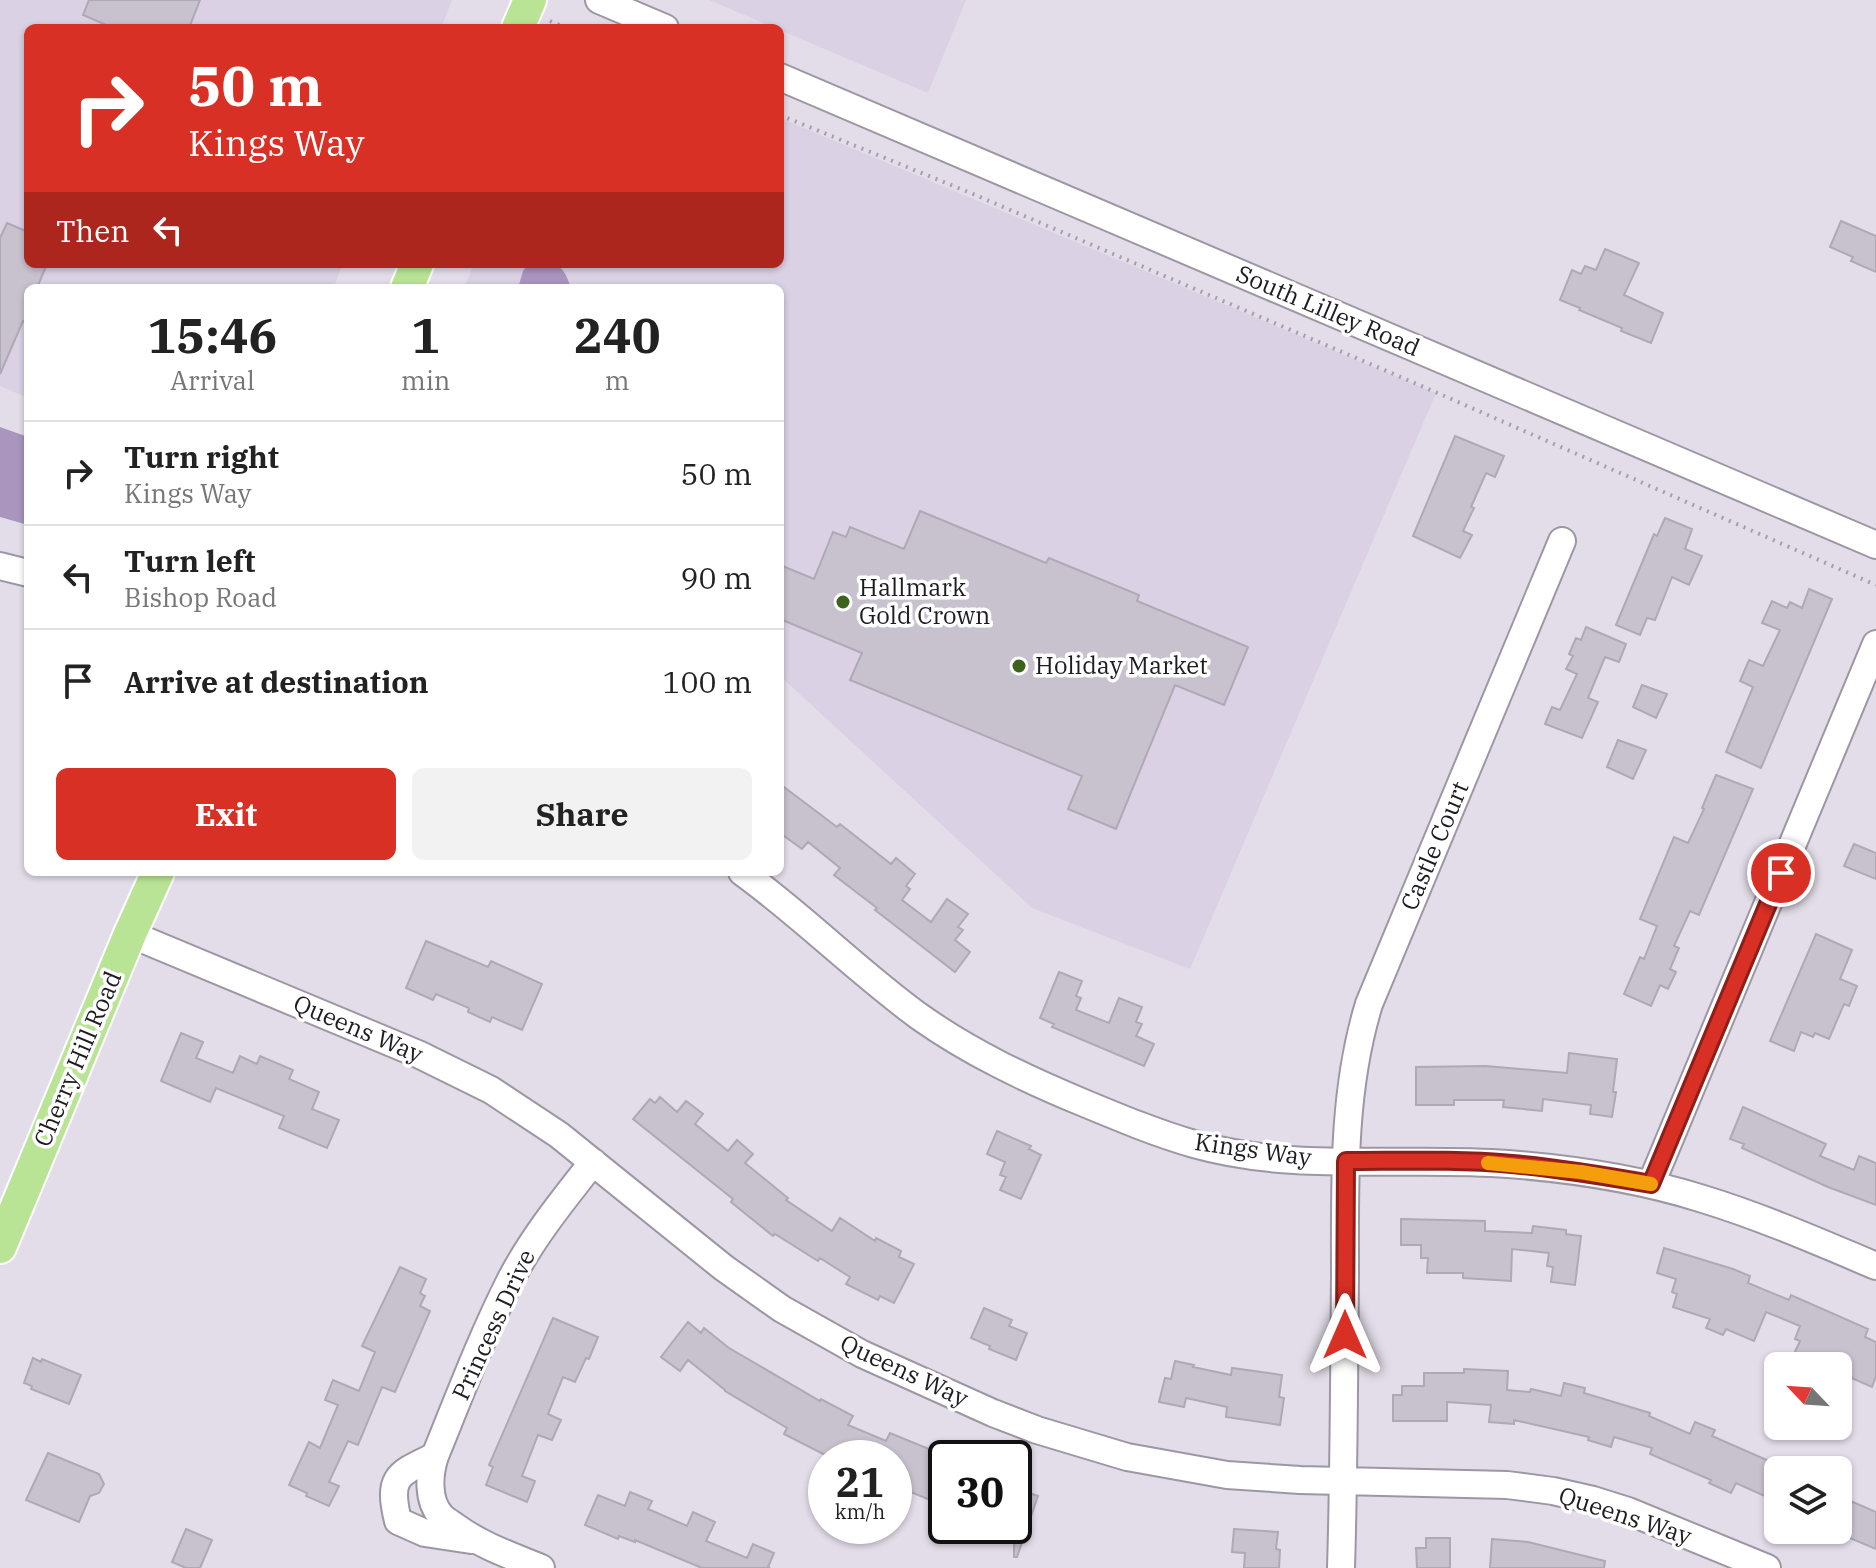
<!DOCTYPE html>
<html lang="en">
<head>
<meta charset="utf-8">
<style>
	body { margin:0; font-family:"IBM Plex Serif",serif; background:#f2f2f2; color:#222; height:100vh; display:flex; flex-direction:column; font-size:30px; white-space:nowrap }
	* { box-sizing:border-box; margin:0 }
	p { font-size:26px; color:#767676 }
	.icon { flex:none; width:44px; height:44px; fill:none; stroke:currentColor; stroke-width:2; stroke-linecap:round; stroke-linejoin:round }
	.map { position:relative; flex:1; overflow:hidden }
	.details { position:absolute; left:24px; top:284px; width:760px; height:592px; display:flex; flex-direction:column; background:#fff; border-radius:12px; box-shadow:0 2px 6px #0004 }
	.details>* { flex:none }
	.hud { position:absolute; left:24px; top:24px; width:760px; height:244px; border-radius:12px; box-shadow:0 2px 6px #0004; background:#d93025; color:#fff; overflow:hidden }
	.needle { width:52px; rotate:295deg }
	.fabs { position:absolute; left:1764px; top:1352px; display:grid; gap:16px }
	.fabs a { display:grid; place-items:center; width:88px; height:88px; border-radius:12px; background:#fff; box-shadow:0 2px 6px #0004; font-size:40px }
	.speed { position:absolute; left:808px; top:1440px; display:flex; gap:16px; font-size:40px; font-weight:700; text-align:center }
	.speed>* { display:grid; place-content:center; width:104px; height:104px; border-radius:50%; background:#fff; box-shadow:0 2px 6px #0004; line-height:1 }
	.speed small { font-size:20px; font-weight:400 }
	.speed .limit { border:4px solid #111; border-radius:12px; background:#fff; color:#111 }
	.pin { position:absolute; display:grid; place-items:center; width:68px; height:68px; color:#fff; margin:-34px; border:4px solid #fff; border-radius:50%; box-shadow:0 2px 8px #0007 }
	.me { position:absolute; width:88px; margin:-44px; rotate:0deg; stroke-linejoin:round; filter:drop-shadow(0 0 6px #0008) }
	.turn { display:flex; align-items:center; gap:28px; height:168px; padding:0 32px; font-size:36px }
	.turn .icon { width:104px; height:104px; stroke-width:2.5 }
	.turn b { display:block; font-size:56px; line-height:68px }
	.then { display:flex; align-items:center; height:76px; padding:0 32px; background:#0003; gap:16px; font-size:30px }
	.eta { display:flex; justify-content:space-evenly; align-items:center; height:136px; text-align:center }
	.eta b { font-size:48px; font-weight:700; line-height:56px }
	.button { display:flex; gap:16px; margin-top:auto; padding:16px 32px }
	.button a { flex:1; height:92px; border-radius:12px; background:#d93025; color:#fff; font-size:32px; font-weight:700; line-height:92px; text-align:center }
	.button a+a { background:#f2f2f2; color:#222 }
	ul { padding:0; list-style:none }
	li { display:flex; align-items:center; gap:24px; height:104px; padding:0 32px; border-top:2px solid #e0e0e0 }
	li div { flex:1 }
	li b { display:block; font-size:30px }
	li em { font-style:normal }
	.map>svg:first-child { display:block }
	.built { fill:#dad1e4 }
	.water { fill:#a995be }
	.building { fill:#c8c2cf; stroke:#aea9b4; stroke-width:2 }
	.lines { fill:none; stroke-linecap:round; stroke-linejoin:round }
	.minor-casing { stroke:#9d97a3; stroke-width:30 }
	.major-casing { stroke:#fff; stroke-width:36 }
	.path { stroke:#a4a0a9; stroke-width:4; stroke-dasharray:2 6; stroke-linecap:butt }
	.minor { stroke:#fff; stroke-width:26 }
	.major { stroke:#b9e495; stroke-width:32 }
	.route-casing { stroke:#8d1f18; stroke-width:20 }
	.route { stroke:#d93025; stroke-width:14 }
	.slow { stroke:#f59e0b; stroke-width:14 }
	.poi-dot { fill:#3d621b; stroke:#fff; stroke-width:3 }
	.labels { text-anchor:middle; stroke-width:7; stroke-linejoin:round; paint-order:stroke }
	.street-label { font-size:24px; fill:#1e1c20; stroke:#fff }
	.poi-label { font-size:24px; fill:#1e1c20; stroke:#fff; text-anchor:start }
</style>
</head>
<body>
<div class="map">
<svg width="1876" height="1568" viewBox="0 0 1876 1568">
	<rect width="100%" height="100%" fill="#e3dde9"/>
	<path class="built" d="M0 0H452L441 28H28V264H343L333 288H28V398L0 386Z
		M709 0H966L928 93 780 30V28H775Z
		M780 118 1436 393 1190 969 1032 908 780 676V288H464L474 264H780Z"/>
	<path class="water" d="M528 264C555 264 562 260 571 288H518L523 271Z
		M0 427 28 437V525L0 517Z"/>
	<path class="building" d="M89 0H200L189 28H113L83 15Z
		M1841 221 1876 236V272L1851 261 1853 257 1830 247Z
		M7 223 28 232V264H47L37 288H28V323L23 321 0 374V238Z
		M1605 249 1639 263 1624 295 1663 313 1651 343 1621 331 1622 328 1579 310 1580 308 1560 300 1572 270 1581 274 1585 266 1596 270Z
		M1455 436 1504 456 1495 477 1486 473 1471 507 1474 508 1463 531 1472 535 1460 558 1413 536Z
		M920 511 1046 563 1049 558 1139 595 1137 601 1248 647 1224 705 1175 685 1116 829 1068 809 1082 776 850 680 862 653 780 619V565L814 579 833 532 846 537 850 527 904 549Z
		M1665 518 1692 529 1685 549 1702 556 1689 585 1672 577 1655 620 1647 618 1640 635 1616 625 1654 534 1657 536Z
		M1809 589 1832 599 1761 768 1726 752 1753 687 1740 681 1749 660 1763 666 1780 630 1762 623 1772 601 1787 608 1790 602 1802 608Z
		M1586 627 1626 644 1619 662 1605 657 1588 698 1598 702 1582 738 1545 724 1552 707 1560 710 1577 674 1566 669 1573 656 1569 654 1576 638 1581 640Z
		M1642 685 1667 694 1656 718 1633 707Z
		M1618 740 1646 750 1633 779 1607 767Z
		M1716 775 1753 789 1699 915 1690 911 1674 946 1679 948 1670 969 1676 972 1668 989 1660 985 1651 1006 1624 994 1640 957 1644 959 1657 926 1640 919 1674 837 1688 843 1704 809 1702 808Z
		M780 784 837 827 840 824 891 864 896 858 915 874 906 886 910 889 902 900 931 922 947 899 968 914 958 927 963 930 955 940 970 952 955 972 875 910 877 908 834 875 840 868 808 842 802 849 780 833Z
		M1854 844 1876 853V879L1844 866Z
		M1816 934 1852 950 1840 979 1857 986 1849 1006 1844 1004 1829 1039 1815 1033 1813 1037 1801 1032 1794 1051 1770 1041Z
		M426 941 488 967 491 961 542 984 522 1030 492 1017 490 1022 468 1012 469 1008 436 994 433 1000 406 988Z
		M1059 972 1082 981 1076 996 1081 998 1076 1010 1109 1023 1119 998 1142 1007 1136 1022 1142 1024 1136 1036 1154 1044 1144 1066 1052 1027 1054 1024 1040 1018Z
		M181 1033 203 1042 196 1058 233 1073 240 1056 257 1064 260 1056 293 1070 289 1079 319 1092 312 1109 339 1120 327 1148 279 1128 284 1116 216 1088 210 1102 161 1081Z
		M1569 1053 1617 1059 1613 1092H1616L1612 1117 1590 1114 1591 1105 1543 1099 1542 1111 1503 1107 1504 1100H1454V1105H1416V1067L1486 1066 1567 1073Z
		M660 1097 677 1112 686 1101 703 1114 695 1124 728 1151 737 1140 753 1154 745 1163 788 1198 786 1200 832 1231 840 1218 875 1241 876 1238 901 1251 899 1257 914 1264 894 1303 880 1296 878 1300 846 1284 850 1277 820 1258 818 1261 775 1234 773 1236 731 1202 733 1199 633 1119 650 1099 655 1103Z
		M1743 1107 1826 1144 1820 1156 1854 1170 1859 1156 1876 1163V1205L1828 1187 1742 1148 1744 1144 1730 1139Z
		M997 1131 1031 1146 1029 1149 1041 1155 1021 1199 1000 1190 1006 1177 1000 1175 1005 1162 987 1154Z
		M1401 1219 1485 1221V1231L1532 1233 1533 1226 1566 1230V1234L1581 1236 1575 1285 1551 1282 1553 1267 1547 1266 1549 1253 1512 1249 1511 1281 1463 1278V1273H1427L1428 1258H1421V1245H1401Z
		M1664 1248 1733 1269 1750 1276 1748 1283 1789 1300 1791 1295 1868 1329 1865 1337 1876 1342V1376L1872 1387 1838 1372V1366H1824L1794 1354 1800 1341 1795 1339 1800 1326 1766 1312 1754 1341 1726 1329 1723 1335 1706 1328 1710 1319 1673 1307 1677 1294 1672 1292 1676 1279 1657 1273Z
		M400 1267 426 1279 420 1293 425 1296 420 1306 430 1311 395 1392 382 1387 358 1445 348 1441 329 1482 339 1486 329 1506 306 1496 307 1493 289 1485 309 1442 320 1448 338 1405 325 1400 333 1380 359 1391 375 1352 362 1346Z
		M984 1308 1012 1320 1009 1326 1027 1333 1016 1360 989 1349 990 1346 971 1338Z
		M553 1318 598 1337 589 1359 586 1358 575 1382 563 1377 548 1414 561 1420 552 1440 538 1435 522 1476 535 1481 527 1502 486 1485 493 1467 489 1465Z
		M688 1322 701 1333 704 1328 729 1348 820 1401 821 1399 853 1416 848 1425 886 1441 890 1433 946 1456V1492L936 1487 930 1500 894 1485V1458H831L784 1434 787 1428 725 1391V1390L688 1360 680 1371 661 1357Z
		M33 1358 41 1362 42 1359 81 1375 69 1404 31 1389 32 1386 24 1383Z
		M1175 1361 1194 1365 1193 1367 1231 1375 1232 1368 1282 1375 1279 1397 1284 1398 1280 1425 1226 1417 1227 1407 1186 1398 1184 1407 1159 1402 1165 1378 1171 1379Z
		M1464 1369 1508 1371 1507 1390 1530 1392 1531 1389 1561 1396 1564 1383 1585 1388 1584 1393 1650 1413 1649 1416 1690 1434 1695 1422 1715 1430 1712 1436 1778 1465V1502L1736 1483 1731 1493 1709 1483 1711 1480 1650 1454 1652 1448 1614 1437 1611 1447 1588 1440 1589 1437 1514 1420V1424L1489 1422 1491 1405 1447 1402V1421H1393V1395H1402V1386H1424V1373H1464Z
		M48 1453 99 1474 104 1484 99 1493 90 1496 79 1522 26 1500Z
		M1014 1488 1038 1496 1017 1557H1014Z
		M630 1492 652 1501 648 1509 687 1526 693 1512 715 1522 706 1541 747 1558 753 1544 774 1553 768 1567 770 1568H702L635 1540V1542L619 1536 618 1539 585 1525 598 1495 625 1506Z
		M1846 1499 1876 1512V1549L1838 1533V1504L1843 1506Z
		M186 1529 212 1540 200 1568H186L172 1562Z
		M1234 1529 1278 1532 1276 1549 1280 1550 1279 1568H1244L1245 1553 1232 1552Z
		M1426 1538H1450V1568H1417L1416 1548H1426Z
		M1492 1539 1528 1542 1605 1561 1604 1568H1490Z"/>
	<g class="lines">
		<g class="minor-casing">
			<path id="minor" d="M599 0 665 28
				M780 77 1876 545
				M0 566 28 573
				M742 872C804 917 858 972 920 1017 971 1053 1026 1079 1084 1103 1120 1118 1156 1133 1194 1144 1296 1173 1404 1156 1508 1164 1574 1169 1640 1179 1703 1199 1762 1217 1819 1242 1876 1266
				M130 934 418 1054 491 1090 559 1135 724 1268 782 1309 862 1354 993 1413 1037 1430 1127 1457 1227 1475 1300 1480 1507 1485 1553 1491 1593 1500 1628 1511 1767 1568
				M1651 1184 1876 644
				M435 1456C398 1474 387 1476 398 1521L425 1533 471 1540
				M541 1568C512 1556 482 1546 456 1527 452 1524 445 1520 441 1516 427 1500 429 1474 435 1456 459 1397 482 1336 511 1279 533 1237 563 1200 593 1162
				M1341 1568C1344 1471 1344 1373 1345 1276 1345 1184 1342 1092 1369 1004L1562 541"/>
		</g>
		<g class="major-casing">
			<path id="major" d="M518 28 530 0
				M407 288 417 264
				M0 1247 130 934 158 872"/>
		</g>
		<path class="path" d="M550 21 566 28
			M780 115 973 194 1410 381 1876 585"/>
		<use href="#minor" class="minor"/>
		<use href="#major" class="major"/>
	</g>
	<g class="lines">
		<g class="route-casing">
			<path id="route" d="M1345 1335 1346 1161C1401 1161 1456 1159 1512 1164 1559 1168 1605 1176 1651 1184L1781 873"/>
		</g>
		<use href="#route" class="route"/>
		<path class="slow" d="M1488 1163 1581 1172 1651 1184"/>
	</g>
	<g class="poi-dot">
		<circle cx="843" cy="602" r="8"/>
		<circle cx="1019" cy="666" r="8"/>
	</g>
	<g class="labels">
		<g class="street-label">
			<text transform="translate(1328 311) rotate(23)" y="8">South Lilley Road</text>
			<text transform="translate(1435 846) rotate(-67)" y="8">Castle Court</text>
			<text transform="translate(358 1029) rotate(23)" y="8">Queens Way</text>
			<text transform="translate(78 1059) rotate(-67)" y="8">Cherry Hill Road</text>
			<text transform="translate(1253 1150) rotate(8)" y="8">Kings Way</text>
			<text transform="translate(494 1325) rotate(-65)" y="8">Princess Drive</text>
			<text transform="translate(904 1371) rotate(25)" y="8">Queens Way</text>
			<text transform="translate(1625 1516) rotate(18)" y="8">Queens Way</text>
		</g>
		<g class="poi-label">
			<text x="859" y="596">Hallmark<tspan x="859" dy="28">Gold Crown</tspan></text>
			<text x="1035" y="674">Holiday Market</text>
		</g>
	</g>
</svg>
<div class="fabs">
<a><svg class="needle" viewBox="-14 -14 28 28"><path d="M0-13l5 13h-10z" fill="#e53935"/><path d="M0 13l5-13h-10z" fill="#767676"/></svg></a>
<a><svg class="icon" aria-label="layers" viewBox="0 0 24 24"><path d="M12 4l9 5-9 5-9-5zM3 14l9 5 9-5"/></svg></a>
</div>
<div class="speed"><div>21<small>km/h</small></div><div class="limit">30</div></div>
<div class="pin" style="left:1781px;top:873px;background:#d93025"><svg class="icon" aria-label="arrive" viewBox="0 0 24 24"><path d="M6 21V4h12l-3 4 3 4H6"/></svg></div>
<svg class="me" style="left:1345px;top:1335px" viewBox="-20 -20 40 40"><path d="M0-17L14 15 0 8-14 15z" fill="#d93025" stroke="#fff" stroke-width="4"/></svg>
<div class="hud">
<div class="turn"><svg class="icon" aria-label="right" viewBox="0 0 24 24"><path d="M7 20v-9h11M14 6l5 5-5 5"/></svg><div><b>50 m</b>Kings Way</div></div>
<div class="then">Then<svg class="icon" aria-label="left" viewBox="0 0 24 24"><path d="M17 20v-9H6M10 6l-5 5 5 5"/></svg></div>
</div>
<section class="details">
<div class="eta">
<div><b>15:46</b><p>Arrival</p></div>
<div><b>1</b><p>min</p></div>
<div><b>240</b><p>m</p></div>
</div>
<ul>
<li><svg class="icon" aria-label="right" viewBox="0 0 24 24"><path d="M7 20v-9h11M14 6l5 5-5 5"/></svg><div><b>Turn right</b><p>Kings Way</p></div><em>50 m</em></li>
<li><svg class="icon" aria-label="left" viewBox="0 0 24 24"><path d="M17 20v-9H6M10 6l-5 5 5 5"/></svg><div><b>Turn left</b><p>Bishop Road</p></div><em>90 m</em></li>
<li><svg class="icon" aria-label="arrive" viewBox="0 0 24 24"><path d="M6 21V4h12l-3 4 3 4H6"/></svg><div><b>Arrive at destination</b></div><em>100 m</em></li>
</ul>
<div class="button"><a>Exit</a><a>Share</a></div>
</section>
</div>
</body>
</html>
